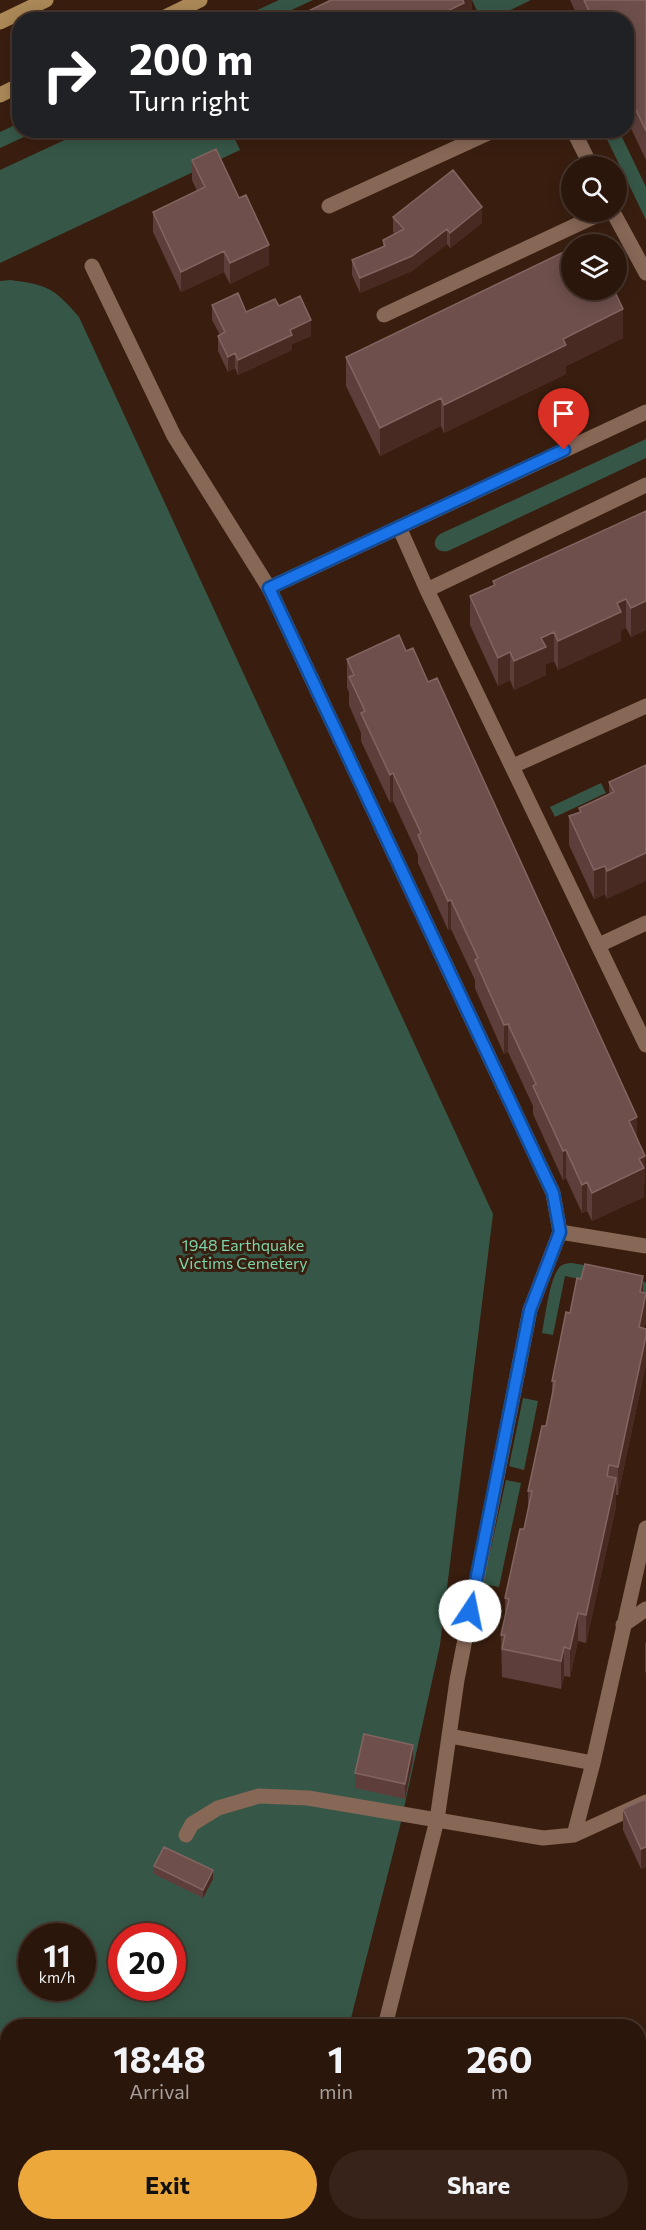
<!DOCTYPE html>
<html lang="en">
<head>
<meta charset="utf-8">
<style>
	body { margin:0; font-family:Commissioner,sans-serif; background:#372319; color:#f1f3f6; height:100vh; display:flex; flex-direction:column; font-size:22px; white-space:nowrap }
	* { box-sizing:border-box; margin:0 }
	p { font-size:20px; color:#a69f9d }
	.icon { flex:none; width:33px; height:33px; fill:none; stroke:currentColor; stroke-width:2; stroke-linecap:round; stroke-linejoin:round }
	.map { position:relative; flex:1; overflow:hidden }
	.side { position:absolute; left:0px; top:2019px; width:646px; height:212px; display:flex; flex-direction:column; background:#2b160b; border-radius:24px 24px 0 0; box-shadow:0 3px 15px #0003,0 0 0 2px #47352c }
	.side>* { flex:none }
	.guide { position:absolute; left:12px; top:12px; width:622px; height:126px; border-radius:24px; box-shadow:0 3px 15px #0003,0 0 0 2px #47352c; background:#202124; color:#fff; overflow:hidden }
	.tools { position:absolute; left:561px; top:156px; display:grid; gap:12px }
	.tools a { display:grid; place-items:center; width:66px; height:66px; border-radius:50%; background:#2b160b; box-shadow:0 3px 15px #0003,0 0 0 2px #47352c; font-size:30px }
	.speed { position:absolute; left:18px; top:1923px; display:flex; gap:12px; font-size:30px; font-weight:700; text-align:center }
	.speed>* { display:grid; place-content:center; width:78px; height:78px; border-radius:50%; background:#2b160b; box-shadow:0 3px 15px #0003,0 0 0 2px #47352c; line-height:1 }
	.speed small { font-size:15px; font-weight:400 }
	.speed .limit { border:9px solid #d22; background:#fff; color:#111 }
	.pin { position:absolute; display:grid; place-items:center; width:51px; height:51px; color:#fff; margin:-62px -26px; border-radius:50% 50% 50% 0; rotate:-45deg; box-shadow:0 0 6px #0007 }
	.pin .icon { rotate:45deg }
	.me { position:absolute; width:66px; margin:-33px; rotate:11deg; stroke-linejoin:round; filter:drop-shadow(0 0 4px #0008) }
	.turn { display:flex; align-items:center; gap:21px; height:126px; padding:0 18px; font-size:27px }
	.turn .icon { width:78px; height:78px; stroke-width:2.5 }
	.turn b { display:block; font-size:42px; line-height:51px }
	.eta { display:flex; justify-content:space-evenly; align-items:center; height:102px; text-align:center }
	.eta b { font-size:36px; font-weight:700; line-height:42px }
	.cta { display:flex; gap:12px; margin-top:auto; padding:12px 18px }
	.cta a { flex:1; height:69px; border-radius:36px; background:#eda83b; color:#111; font-size:24px; font-weight:700; line-height:69px; text-align:center }
	.cta a+a { background:#372319; color:#f1f3f6 }
	.map>svg:first-child { display:block }
	.green { fill:#365747; fill-rule:evenodd }
	.lines { fill:none; stroke-linecap:round; stroke-linejoin:round }
	.service { stroke:#876756; stroke-width:15 }
	.minor { stroke:#876756; stroke-width:15 }
	.primary { stroke:#ab8856; stroke-width:15 }
	.wall { fill:#5e3e3b }
	.shaded-wall { fill:#492a23 }
	.building { fill:#6e4f4c; stroke:#826561; stroke-width:1.5 }
	.route-casing { stroke:#114b97; stroke-width:15 }
	.route { stroke:#1a73e8; stroke-width:10 }
	.labels { text-anchor:middle; stroke-width:6; stroke-linejoin:round; paint-order:stroke }
	.park-label { font-size:16px; fill:#7bd4aa; stroke:#391e0f }
</style>
</head>
<body>
<div class="map">
<svg width="646" height="2230" viewBox="0 0 646 2230">
	<rect width="100%" height="100%" fill="#391e0f"/>
	<path class="green" d="M279 0H313L272 19H238Z
		M472 0H531L498 16 499 20 481 19Z
		M19 123 20 130 37 131 0 148V132Z
		M84 131H231L240 150 0 263V170Z
		M603 131H619L646 187V220Z
		M10 280C48 285 54 288 79 317L493 1214 440 1645 400 1826 349 2026H8V2223H152L136 2230H0V281ZM32 1936H82V1988H32ZM122 1936H172V1988H122Z
		M646 439V458L448 551C435 553 430 542 440 534Z
		M601 783 606 793 555 817 550 807Z
		M572 1263C593 1267 629 1270 646 1283V1293L565 1276 553 1335 542 1333C545 1319 550 1272 562 1265 564 1264 569 1263 572 1263Z
		M523 1398 538 1401 524 1470 509 1466Z
		M506 1480 521 1483 499 1587 483 1584Z
		M482 2223H542L527 2230H466Z"/>
	<g class="lines">
		<path class="service" d="M573 130 591 166
			M329 206 495 130
			M613 212 646 273
			M92 266 174 436 269 588 646 412
			M384 315 604 212
			M399 527 427 590 646 1045
			M269 588 553 1193 560 1232 530 1310 457 1680 437 1820 385 2026
			M427 590 646 485
			M513 766 646 706
			M599 945 646 923
			M560 1232 646 1246
			M623 1625 646 1609
			M450 1736 593 1763
			M186 1835 192 1824 218 1808 259 1796 308 1798 543 1838 574 1835 646 1802
			M574 1835 593 1763 646 1528"/>
		<path class="minor" d="M639 2080 646 2077
			M302 2230 318 2223"/>
		<path class="primary" d="M159 20 200 0
			M0 22 46 0
			M0 95 20 85"/>
	</g>
	<path class="wall" d="M570 0H646V160L627 120V20H579Z
		M192 160 269 265 230 284 224 272 181 292 153 232V212L197 191 192 180Z
		M393 217 482 223 450 248 447 244 412 271 360 293 352 275V260L383 246V240L395 234 393 232Z
		M212 305 246 312 279 306 311 336 292 344V350L238 375 235 368 228 372 218 351V336L220 335 212 320Z
		M623 338 566 366V374L444 433 441 426 380 456 346 386V357Z
		M646 511V630L631 637 626 628 621 630V641L558 670 554 661 546 664V675L514 690 510 680 498 686 470 625V596L493 586V581Z
		M347 659 637 1138 645 1184 644 1185V1197L592 1221 587 1211 582 1213 566 1178 563 1180 533 1114V1106L508 1052 504 1054 475 988V980L451 929 448 930 418 863V855L393 801 390 803 361 741V733L349 705V692L347 688Z
		M646 765 607 899 605 894 594 899 569 845V816L579 812V808L609 794V782Z
		M643 1292 646 1321 644 1329H646V1364L618 1495H616V1507L586 1643 578 1641 570 1677 564 1676 561 1689 502 1677 501 1635 505 1617V1598L524 1529 528 1509V1491L546 1426 552 1399V1381L570 1313Z
		M645 1643H646V1673L645 1672Z
		M413 1760 405 1799 355 1788V1773Z
		M646 1799V1867L641 1869 623 1830V1809Z
		M154 1866 213 1879 203 1898 154 1874Z"/>
	<path class="shaded-wall" d="M462 0H472V20H428Z
		M482 207V223L450 248V233Z
		M447 229V244L412 271 360 293V278Z
		M269 245V265L230 284V263Z
		M224 251V272L181 292V272Z
		M623 309V338L566 366V374L444 433V405L563 339Z
		M311 320V336L292 344V350L238 375V360L290 330Z
		M235 353V368L228 372V357Z
		M441 398V426L380 456V428Z
		M626 599V628L621 630V641L558 670V641L617 603Z
		M646 601V630L631 637V608Z
		M554 632V661L546 664V675L514 690V661L541 638Z
		M510 652V680L498 686V658Z
		M393 773V801L390 803V775Z
		M646 853V881L607 899V871Z
		M605 866V894L594 899V870Z
		M451 900V929L448 930V901Z
		M508 1024V1052L504 1054V1025Z
		M637 1117V1145L629 1121Z
		M566 1150V1178L563 1180V1151Z
		M645 1156V1184L644 1185V1197L592 1221V1193L639 1159Z
		M587 1182V1211L582 1213V1185Z
		M643 1276V1304L640 1292Z
		M646 1293V1321L639 1356V1327Z
		M646 1336V1364L618 1495V1467Z
		M616 1478V1507L586 1643V1615Z
		M578 1613V1641L570 1677V1649Z
		M564 1647V1676L561 1689V1661Z
		M413 1745V1760L405 1799V1784Z
		M646 1847V1867L641 1869V1849Z
		M213 1870V1879L203 1898V1890Z"/>
	<path class="building" d="M331 0H463L464 3 428 20H290Z
		M584 0H646V131L627 91V20H593Z
		M216 149 239 198 246 195 269 245 230 263 224 251 181 272 153 212 205 187 192 160Z
		M453 170 482 207 450 233 447 229 412 256 360 278 352 260 385 246 383 240 404 229 393 217Z
		M590 239 592 244H579Z
		M572 248V290H614L623 309 563 339 566 345 444 405 441 398 380 428 346 357Z
		M238 293 246 312 275 299 279 306 300 296 311 320 290 330 292 335 238 360 235 353 228 357 218 336 225 332 212 305Z
		M646 511V601L631 608 626 599 617 603 621 612 558 641 554 632 541 638 546 647 514 661 510 652 498 658 470 596 495 585 493 581Z
		M399 635 406 651 413 648 428 682 437 678 637 1117 629 1121 645 1156 639 1159 644 1168 592 1193 587 1182 582 1185 566 1150 563 1151 533 1086 536 1084 508 1024 504 1025 475 960 478 958 451 900 448 901 418 835 421 833 393 773 390 775 361 713 365 711 349 677 354 675 347 659Z
		M646 765V853L607 871 605 866 594 870 569 816 581 812 579 808 614 792 609 782Z
		M585 1264 643 1276 640 1292 646 1293 639 1327 646 1329V1336L618 1467 609 1465 607 1476 616 1478 586 1615 578 1613 570 1649 564 1647 561 1661 502 1649 505 1635H501L509 1599 505 1598 520 1529H524L532 1491H528L542 1426H546L555 1381H552L566 1312 570 1313 577 1278 581 1279Z
		M364 1734 413 1745 405 1784 355 1773Z
		M646 1799V1847L641 1849 623 1809Z
		M164 1847 213 1870 203 1890 154 1866Z"/>
	<g class="lines">
		<g class="route-casing">
			<path id="route" d="M470 1611 530 1310 560 1232 553 1193 269 588 564 450"/>
		</g>
		<use href="#route" class="route"/>
	</g>
	<g class="labels">
		<g class="park-label">
			<text x="243" y="1251">1948 Earthquake<tspan x="243" dy="18">Victims Cemetery</tspan></text>
		</g>
	</g>
</svg>
<div class="tools">
<a><svg class="icon" aria-label="search" viewBox="0 0 24 24"><circle cx="10" cy="10" r="6"/><path d="M15 15l6 6"/></svg></a>
<a><svg class="icon" aria-label="layers" viewBox="0 0 24 24"><path d="M12 4l9 5-9 5-9-5zM3 14l9 5 9-5"/></svg></a>
</div>
<div class="speed"><div>11<small>km/h</small></div><div class="limit">20</div></div>
<div class="pin" style="left:564px;top:450px;background:#d93025"><svg class="icon" aria-label="arrive" viewBox="0 0 24 24"><path d="M6 21V4h12l-3 4 3 4H6"/></svg></div>
<svg class="me" style="left:470px;top:1611px" viewBox="-20 -20 40 40"><circle r="19" fill="#fff"/><path d="M0-13L10 11 0 6-10 11z" fill="#1a73e8"/></svg>
<div class="guide">
<div class="turn"><svg class="icon" aria-label="right" viewBox="0 0 24 24"><path d="M7 20v-9h11M14 6l5 5-5 5"/></svg><div><b>200 m</b>Turn right</div></div>
</div>
<section class="side">
<div class="eta">
<div><b>18:48</b><p>Arrival</p></div>
<div><b>1</b><p>min</p></div>
<div><b>260</b><p>m</p></div>
</div>
<div class="cta"><a>Exit</a><a>Share</a></div>
</section>
</div>
</body>
</html>
